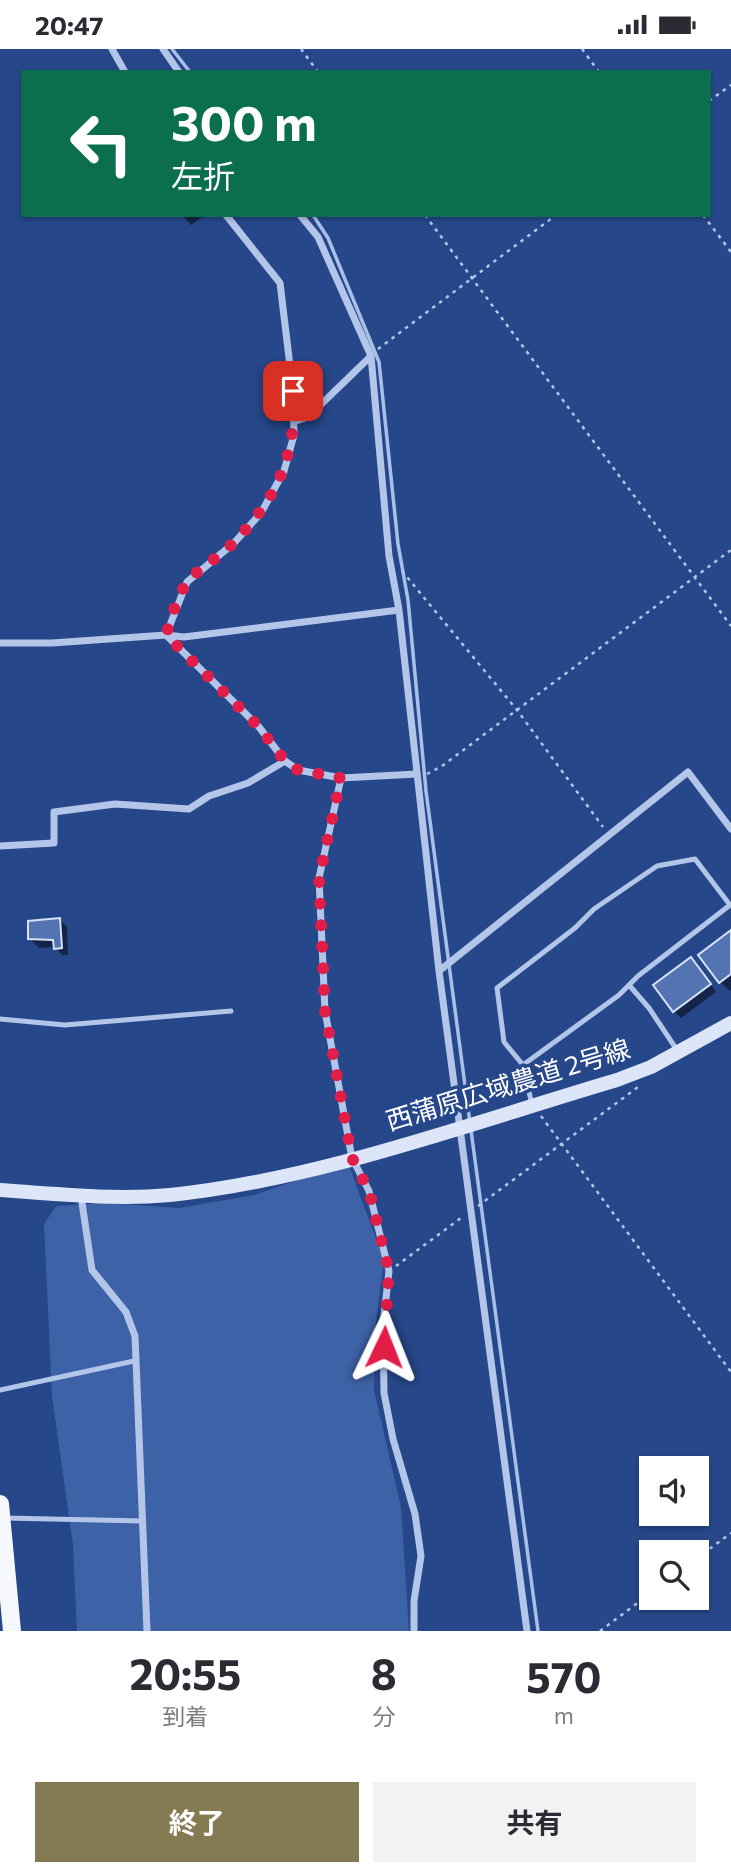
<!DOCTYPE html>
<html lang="ja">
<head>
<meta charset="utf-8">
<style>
	body { margin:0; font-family:Commissioner,"Noto Sans JP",sans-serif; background:#f2f2f3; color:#2b2b33; height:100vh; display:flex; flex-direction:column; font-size:26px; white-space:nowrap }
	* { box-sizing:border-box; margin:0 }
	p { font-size:23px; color:#7c7c81 }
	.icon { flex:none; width:38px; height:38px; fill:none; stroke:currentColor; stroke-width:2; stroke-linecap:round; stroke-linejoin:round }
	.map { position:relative; height:1582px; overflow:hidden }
	.side { display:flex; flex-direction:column; background:#fff; flex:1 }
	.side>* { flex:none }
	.hud { position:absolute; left:21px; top:21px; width:690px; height:147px; border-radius:0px; box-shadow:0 2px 5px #0004; background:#0b6e4f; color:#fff; overflow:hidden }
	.fabs { position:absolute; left:639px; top:1407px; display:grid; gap:14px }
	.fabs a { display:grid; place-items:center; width:70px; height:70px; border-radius:0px; background:#fff; box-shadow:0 2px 5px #0004; font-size:35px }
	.pin { position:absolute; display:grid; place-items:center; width:60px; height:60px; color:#fff; margin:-30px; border-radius:14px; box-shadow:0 4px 10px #0006 }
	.me { position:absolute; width:77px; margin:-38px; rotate:2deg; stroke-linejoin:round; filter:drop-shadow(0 0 5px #0008) }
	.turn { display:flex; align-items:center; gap:24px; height:147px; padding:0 35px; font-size:32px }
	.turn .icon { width:91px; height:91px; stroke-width:2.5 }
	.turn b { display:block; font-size:49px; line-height:60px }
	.eta { display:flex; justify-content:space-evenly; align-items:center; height:119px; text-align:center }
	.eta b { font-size:42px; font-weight:700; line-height:49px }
	.action { display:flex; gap:14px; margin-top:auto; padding:14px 35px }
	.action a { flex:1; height:80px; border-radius:0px; background:#857b52; color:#fff; font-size:28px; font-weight:700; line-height:80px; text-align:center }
	.action a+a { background:#f2f2f3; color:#2b2b33 }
	.status { display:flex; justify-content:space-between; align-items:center; height:49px; padding:0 35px; background:#fff; direction:ltr }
	.status svg { height:19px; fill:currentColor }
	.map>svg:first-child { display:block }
	.green { fill:#3e62a7 }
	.shadow { fill:#0007 }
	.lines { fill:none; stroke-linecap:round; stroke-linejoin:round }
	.stream { stroke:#a8bfea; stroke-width:3.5 }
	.building { fill:#5373b2; stroke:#d7e2f7; stroke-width:2 }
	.path { stroke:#b3c6e9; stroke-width:2.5; stroke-dasharray:3.5 5; stroke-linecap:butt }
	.lane { stroke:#b3c6e9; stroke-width:5 }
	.street { stroke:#b3c6e9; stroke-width:7 }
	.secondary { stroke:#dde6f8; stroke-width:14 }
	.primary { stroke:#f6f8fe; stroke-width:18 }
	.route { stroke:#e11d48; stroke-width:12; stroke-dasharray:0 21.6 }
	.labels { text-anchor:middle; stroke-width:7; stroke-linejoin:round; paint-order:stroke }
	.street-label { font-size:26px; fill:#fff; stroke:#264789 }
</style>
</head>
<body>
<div class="status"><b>20:47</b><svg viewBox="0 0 49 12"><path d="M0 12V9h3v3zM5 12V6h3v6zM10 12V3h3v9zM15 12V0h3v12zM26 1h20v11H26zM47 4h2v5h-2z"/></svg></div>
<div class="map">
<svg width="731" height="1582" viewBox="0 0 731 1582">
	<rect width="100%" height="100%" fill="#264789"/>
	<path class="green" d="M348 1114 384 1211 375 1280 374 1341 401 1458 409 1582H77L73 1496 52 1347 44 1175 56 1157 107 1154 179 1159 254 1146Z"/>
	<path class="shadow" d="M182 166H205L191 176Z
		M60 871 67 878 68 906H62L55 898 39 899 32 892 30 874Z
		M731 884V941L730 942 720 933Z
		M698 917 716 943 681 969 674 962Z"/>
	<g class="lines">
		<path class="stream" d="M172 0 190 23
			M313 166 328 189 379 313 398 495 408 551 426 742 470 1074
			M471 1081 538 1582"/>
	</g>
	<path class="building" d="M60 869 62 899 54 900 53 891 28 890V872Z
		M731 881V925L719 934 698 906Z
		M691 908 711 935 673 963 653 936Z"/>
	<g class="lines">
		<path class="path" d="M301 0 318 23
			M582 0 599 23
			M709 52 731 36
			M425 166 731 577
			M703 166 731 203
			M378 300 556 166
			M402 522 517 661 603 778
			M427 725 442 717 731 501
			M541 1067 731 1323
			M478 1157 638 1038
			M396 1217 461 1169
			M696 1510 731 1484
			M600 1582 651 1544"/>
		<path class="lane" d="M629 936 649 959 677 1001
			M0 970 65 976 231 962
			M523 1016 619 946 638 927 730 856 695 810 657 817 594 860 575 879 497 939 504 993 523 1016 532 1056
			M0 1341 134 1312
			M4 1469 143 1472"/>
		<path class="street" d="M112 0 125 23
			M163 0 179 23
			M300 166 318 188 371 307 389 507 399 561 439 922 527 1582
			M296 372 308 368 371 307
			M166 586 187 533 234 494 261 464 284 422 294 386 293 342 280 234 226 166
			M166 586 259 678 285 712 298 721 341 729 417 725
			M0 594H52L166 586 184 588 399 561
			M341 729 319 829 325 962 352 1109 369 1142 389 1222 383 1276 384 1344 393 1390 415 1465 421 1507 414 1552V1582
			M0 797 54 794V763L115 755 189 760 209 747 248 734 285 712
			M439 922 688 723 731 780
			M81 1147 92 1221 126 1263 135 1287 147 1582"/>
		<path class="secondary" d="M0 1141C56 1145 114 1151 170 1146 318 1131 474 1073 617 1031L651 1018 731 974"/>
		<path class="primary" d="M0 1455 12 1582"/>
	</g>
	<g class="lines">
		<path class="route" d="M293 342C298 403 277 450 234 493 221 507 202 517 189 531 178 544 171 570 166 586L259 678 285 712 298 721 341 729 319 829 325 962 352 1109 369 1142 389 1222 384 1298"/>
	</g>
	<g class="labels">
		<g class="street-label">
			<text transform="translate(508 1036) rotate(-17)" y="9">西蒲原広域農道 2号線</text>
		</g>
	</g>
</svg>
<div class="fabs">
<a><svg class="icon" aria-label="sound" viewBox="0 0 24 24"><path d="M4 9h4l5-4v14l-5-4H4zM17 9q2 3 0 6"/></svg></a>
<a><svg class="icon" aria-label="search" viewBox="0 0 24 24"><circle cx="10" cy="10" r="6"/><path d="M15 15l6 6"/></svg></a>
</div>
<div class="pin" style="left:293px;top:342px;background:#d93025"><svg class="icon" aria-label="arrive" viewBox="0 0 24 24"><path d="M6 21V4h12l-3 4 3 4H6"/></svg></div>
<svg class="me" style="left:384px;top:1298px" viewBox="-20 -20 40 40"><path d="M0-17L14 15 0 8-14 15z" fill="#e11d48" stroke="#fff" stroke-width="4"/></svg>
<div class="hud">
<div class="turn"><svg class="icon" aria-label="left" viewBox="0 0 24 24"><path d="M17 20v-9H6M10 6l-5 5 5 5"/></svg><div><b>300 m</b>左折</div></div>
</div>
</div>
<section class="side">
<div class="eta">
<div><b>20:55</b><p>到着</p></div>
<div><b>8</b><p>分</p></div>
<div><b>570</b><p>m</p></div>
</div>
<div class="action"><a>終了</a><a>共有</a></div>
</section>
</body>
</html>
